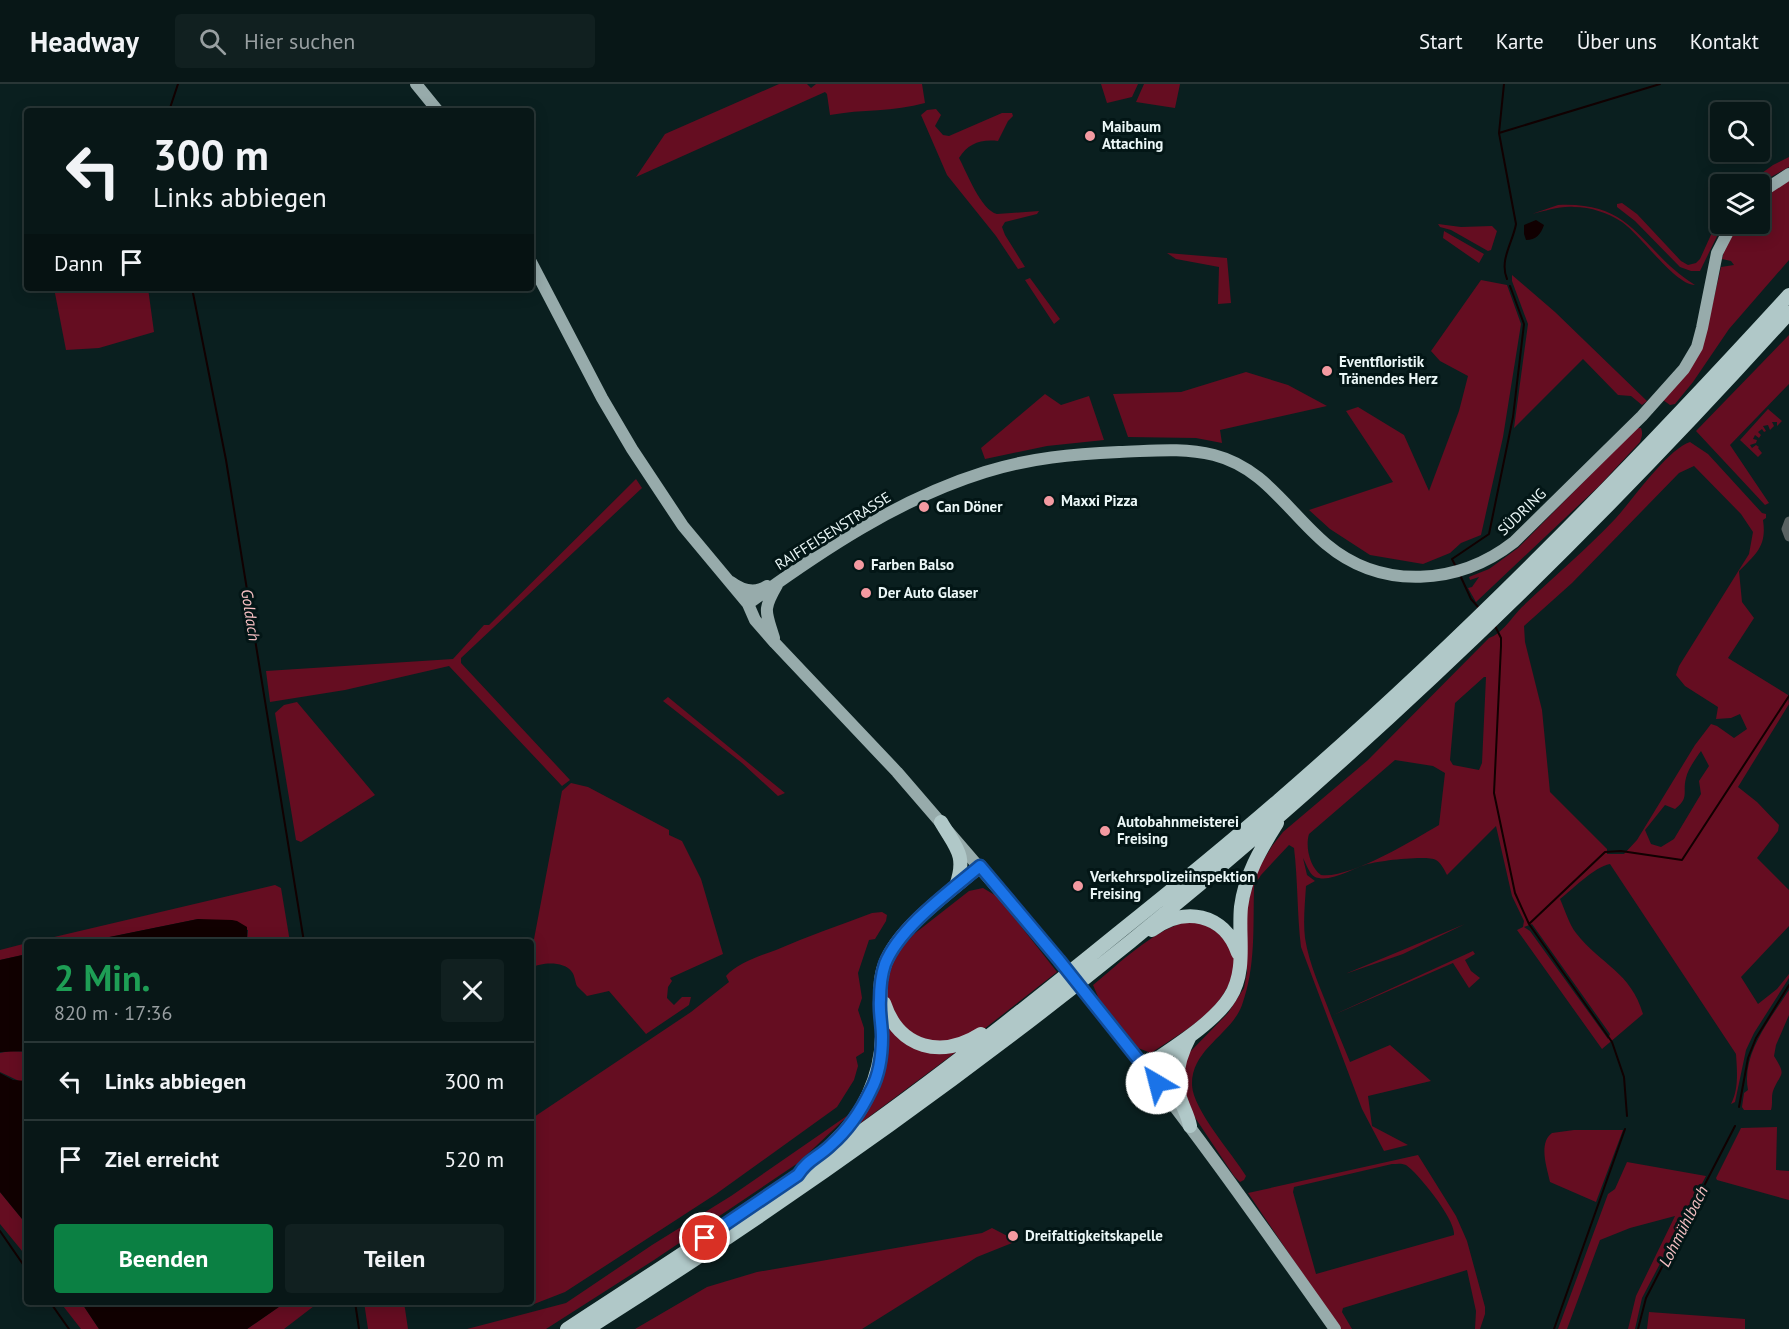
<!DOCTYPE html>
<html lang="de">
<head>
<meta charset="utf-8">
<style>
	body { margin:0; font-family:"PT Sans",sans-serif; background:#112020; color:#f1f3f6; height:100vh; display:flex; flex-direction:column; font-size:22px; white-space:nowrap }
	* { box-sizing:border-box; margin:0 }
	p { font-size:20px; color:#989fa1 }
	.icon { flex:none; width:33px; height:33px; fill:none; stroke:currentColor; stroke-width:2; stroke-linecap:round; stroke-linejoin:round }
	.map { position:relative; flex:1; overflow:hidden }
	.panel { position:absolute; left:24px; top:855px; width:510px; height:366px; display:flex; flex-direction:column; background:#081717; border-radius:6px; box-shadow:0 3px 15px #0003,0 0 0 2px #293636 }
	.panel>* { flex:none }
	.top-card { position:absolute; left:24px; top:24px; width:510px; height:183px; border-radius:6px; box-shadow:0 3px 15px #0003,0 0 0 2px #293636; background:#081717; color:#f1f3f6; overflow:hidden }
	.buttons { position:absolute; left:1710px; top:18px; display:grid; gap:12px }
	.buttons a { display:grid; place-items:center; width:60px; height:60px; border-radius:6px; background:#081717; box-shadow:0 3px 15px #0003,0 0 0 2px #293636; font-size:30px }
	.pin { position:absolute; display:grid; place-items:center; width:51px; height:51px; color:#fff; margin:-26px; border:3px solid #fff; border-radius:50%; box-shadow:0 2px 6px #0007 }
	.me { position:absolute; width:66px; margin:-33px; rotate:323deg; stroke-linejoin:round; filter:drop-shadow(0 0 4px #0008) }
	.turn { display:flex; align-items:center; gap:21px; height:126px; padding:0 30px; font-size:27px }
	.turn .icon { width:78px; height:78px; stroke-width:2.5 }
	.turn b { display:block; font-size:42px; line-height:51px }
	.then { display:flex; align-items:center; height:57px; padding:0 30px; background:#0003; gap:12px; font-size:22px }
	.round { display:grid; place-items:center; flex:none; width:63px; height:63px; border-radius:6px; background:#112020 }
	.headline { display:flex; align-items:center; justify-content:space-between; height:102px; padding:0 30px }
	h1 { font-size:36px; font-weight:800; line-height:45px; color:#1e9e55 }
	.button { display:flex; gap:12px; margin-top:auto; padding:12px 30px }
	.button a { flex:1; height:69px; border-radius:6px; background:#0b8043; color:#fff; font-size:24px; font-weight:800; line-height:69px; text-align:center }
	.button a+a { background:#112020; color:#f1f3f6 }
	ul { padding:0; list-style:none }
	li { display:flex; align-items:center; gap:18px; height:78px; padding:0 30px; border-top:2px solid #293636 }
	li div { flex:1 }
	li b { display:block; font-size:22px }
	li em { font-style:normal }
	header { display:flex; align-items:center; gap:36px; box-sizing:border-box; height:84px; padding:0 30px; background:#081717; border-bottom:2px solid #293636 }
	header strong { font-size:28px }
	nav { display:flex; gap:33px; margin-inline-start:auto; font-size:21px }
	.search { width:420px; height:54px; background:#112020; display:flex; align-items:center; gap:15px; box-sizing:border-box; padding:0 21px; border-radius:6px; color:#989fa1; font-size:22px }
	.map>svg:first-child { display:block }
	.green { fill:#650d21; fill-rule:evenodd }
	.water { fill:#110001 }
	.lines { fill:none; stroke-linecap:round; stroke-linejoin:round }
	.stream { stroke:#110001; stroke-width:2 }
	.minor { stroke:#596262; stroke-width:9 }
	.major { stroke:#97abab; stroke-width:12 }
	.highway { stroke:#b0c8c8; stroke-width:14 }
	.major-bridge { stroke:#97abab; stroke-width:12 }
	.route-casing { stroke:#114b97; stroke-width:15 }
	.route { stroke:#1a73e8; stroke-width:10 }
	.poi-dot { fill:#f49aa1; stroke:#031616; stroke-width:2 }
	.labels { text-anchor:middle; stroke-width:6; stroke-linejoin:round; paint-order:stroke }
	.poi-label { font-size:15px; font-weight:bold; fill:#ebf7f7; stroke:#031616; text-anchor:start }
	.street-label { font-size:15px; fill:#ebf7f7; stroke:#031616 }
	.water-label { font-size:16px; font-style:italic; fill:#f8c1c4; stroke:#031616 }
</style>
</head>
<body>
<header>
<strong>Headway</strong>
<div class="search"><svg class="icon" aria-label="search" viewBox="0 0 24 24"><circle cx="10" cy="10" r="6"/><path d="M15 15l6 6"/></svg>Hier suchen</div>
<nav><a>Start</a><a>Karte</a><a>Über uns</a><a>Kontakt</a></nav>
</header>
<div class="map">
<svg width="1789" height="1245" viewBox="0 0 1789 1245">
	<rect width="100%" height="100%" fill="#0a1f1f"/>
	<path class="green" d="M779 0H807L811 4 816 0H922L925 19C894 28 862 25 830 31L827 10 825 8 636 93 665 50Z
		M1101 0H1138L1132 13 1107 19Z
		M1144 0H1180L1175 24 1136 18Z
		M936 25 941 31 935 42 943 51 949 52 1002 29H1012L1013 32 1008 37 998 57C980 55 968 60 959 74 967 89 981 126 997 130L1039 127 1037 130 1005 138 1002 143 1005 151 1025 183 1018 185 996 152 947 91 921 31 927 26Z
		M1789 73V83L1758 100H1747L1773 81Z
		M1789 96V176L1729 245 1693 298 1675 320 1670 321 1663 316 1705 253 1721 183 1734 181 1731 177 1722 175 1725 163 1738 140H1760V115L1772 105Z
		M1622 119 1637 130 1681 177 1688 181 1696 179 1700 175 1720 131V140H1723L1700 187H1691L1680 183 1635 137 1617 123V120Z
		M1558 121C1636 117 1640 167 1695 201 1675 201 1641 151 1622 138 1608 129 1591 123 1574 123 1559 122 1546 127 1532 130Z
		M1438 140 1461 143 1492 142 1497 147 1491 166 1488 167 1451 146 1440 143Z
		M1444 147 1484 170 1479 179 1443 154Z
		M1167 169 1227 174 1231 219 1218 220 1219 183 1176 175Z
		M1512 191 1555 228 1647 317 1642 321 1631 312 1618 311 1583 275 1514 344 1528 240 1512 197Z
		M1030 194 1060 235 1054 240 1025 196Z
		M1481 196 1507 201 1521 240 1503 353 1481 451 1461 459 1450 469 1423 480 1370 471 1330 445 1309 426 1393 398 1346 327 1358 323 1404 351 1429 407 1459 327 1468 292 1440 277 1431 267Z
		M54 204H148L154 248 99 264 66 266Z
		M1789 251V300L1730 361 1769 419 1765 421 1696 347Z
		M1246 288 1288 301 1327 322 1220 346 1222 359 1196 354 1128 353 1113 310 1181 308Z
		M1045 310 1061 321 1089 312 1104 356 1047 362 985 375 981 364Z
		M1768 325 1782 337 1777 342V338H1772L1774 342 1770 346 1768 341 1763 342 1766 347 1764 348 1762 345 1758 348 1761 351 1759 354 1755 351 1753 355 1757 356 1756 359 1750 361 1752 364 1756 361 1759 363 1758 364 1762 369 1758 373 1740 356Z
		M1637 344H1641C1643 349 1642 352 1640 358L1599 402 1476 518 1468 504 1472 503 1479 493 1470 496 1469 493 1489 485 1518 464Z
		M1690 358 1708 370 1762 429 1766 430V434L1763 436C1767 462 1756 470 1739 487L1742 518 1754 534 1728 574 1788 611 1789 620 1738 703 1757 718 1779 741 1778 747 1757 774 1789 806V842L1741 893 1758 920 1777 905 1789 890V894L1754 949 1746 966 1735 1018 1731 1020C1739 1005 1737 986 1736 970L1610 780C1594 783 1573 805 1560 815 1565 826 1569 840 1576 849 1601 881 1631 888 1643 930L1602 965 1517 846 1523 843 1524 837 1512 812 1496 742 1447 791C1444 785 1441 779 1436 776 1427 771 1376 777 1365 781 1351 785 1330 799 1315 793 1309 790 1306 779 1303 774L1307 791 1315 797 1306 802C1305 819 1303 837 1305 854 1309 881 1322 907 1331 932L1473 867 1475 870 1465 876 1471 887 1480 894 1469 904 1453 879 1331 932 1350 978 1390 961 1431 997 1368 1012 1372 1042 1408 1061 1384 1067 1362 1025 1301 863C1297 830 1298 797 1294 764L1289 761 1261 791 1254 802C1253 842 1256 883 1242 921 1231 951 1191 965 1192 1001 1193 1026 1232 1069 1246 1092L1244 1096 1240 1098 1234 1092 1190 1026 1185 1013 1183 988 1188 970 1228 929 1244 904 1247 888V822L1257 787 1272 762 1283 748 1368 676 1489 554C1502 550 1512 533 1522 523 1553 493 1587 465 1616 434 1633 415 1668 365 1690 358ZM1694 382 1741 430 1753 448 1749 470 1679 582 1676 591 1685 602 1718 623 1716 635 1731 634 1740 630 1747 645 1734 654 1717 642 1711 640 1695 661 1637 756 1624 770H1607V765L1550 708 1542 626 1525 558 1524 542 1572 499 1679 389ZM1484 593H1486L1482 679 1479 686 1453 681 1450 676 1455 619ZM1701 667 1709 682 1699 697 1701 710 1674 755 1661 763 1651 760 1645 746 1665 721 1675 725C1690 713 1682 709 1686 694 1688 685 1696 674 1701 667ZM1395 676 1433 682 1445 689 1439 741C1413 756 1350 795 1321 791 1310 783 1305 763 1309 750ZM1532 840 1610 950 1608 955 1530 847 1524 843Z
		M636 395 642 404 461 574V579L570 696 562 702 449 582 345 606 270 618 266 587 453 575 484 541H489Z
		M668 613 785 709 778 712 742 679 663 617Z
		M297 618 375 711 301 758 296 756 275 629 284 621Z
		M571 699 588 703 669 746V751L682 757 701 795 723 870 670 894 672 897 668 903 667 914 674 921 682 913H691L689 921 646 950 609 907 587 912C584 909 580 905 577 902 575 898 575 892 572 888 564 877 542 878 531 884V871L562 707Z
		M275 801 281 804 290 858H247L248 846 198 835 85 858H33Z
		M983 804 998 813 1057 888 979 949 937 961 900 945 886 914 889 883 902 863 914 850 969 807Z
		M882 828 887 831 886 837 875 855 869 856 858 889 862 914 858 926 864 944V968L856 973 858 982 854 996 837 1023 716 1110 565 1208 529 1222 528 1218H531V1035L691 928 729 898 726 892C738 879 759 872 776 866 808 852 840 841 872 829Z
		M1184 838C1204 838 1210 842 1225 855 1230 859 1231 865 1233 871 1236 878 1234 882 1233 889 1223 927 1182 948 1151 969L1138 964 1099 915 1093 901C1121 878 1149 850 1184 838Z
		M1465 840 1403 870 1345 890Z
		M27 859V870L0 876V866Z
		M1789 906V931L1776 961 1774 972C1787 993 1781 987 1773 1007 1771 1013 1773 1019 1771 1026H1744L1742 1023 1744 1009 1748 1006C1741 970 1771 934 1789 906Z
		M883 927 890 944 956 968 854 1044 864 1027Z
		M10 967 27 968V997H19L0 988V969Z
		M851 1029 798 1079 654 1176 546 1245H467L566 1219 652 1161 731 1112Z
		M1777 1043 1776 1086 1789 1087V1116L1717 1096 1716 1094 1741 1044Z
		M1574 1046H1623L1596 1118 1550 1098C1547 1084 1538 1059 1552 1049Z
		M1418 1071 1456 1132 1467 1157 1485 1223V1230L1480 1245H1475L1476 1227 1467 1186 1343 1224 1342 1228 1352 1245H1340L1248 1109ZM1392 1080C1397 1080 1401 1079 1406 1081 1418 1089 1456 1136 1454 1151L1316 1190 1293 1108 1294 1103Z
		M1627 1078 1706 1092 1642 1214 1635 1245H1628L1636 1212 1675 1132 1630 1144 1600 1156 1567 1245H1558L1608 1110 1615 1105Z
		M0 1108 27 1141V1173L0 1140Z
		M992 1144 1017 1157 977 1173 862 1245H635L707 1203 757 1188 982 1149Z
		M60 1218H81L99 1245H81Z
		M286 1218H327L314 1222 284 1245H247Z
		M364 1218H404L408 1245H368Z
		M1649 1228 1745 1235V1245H1647Z"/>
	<path class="water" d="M1536 136 1544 141C1541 150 1536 156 1526 156L1524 150V141Z
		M198 835 232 836 237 837 247 843V858H85Z
		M27 870V967L0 968V876Z
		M0 989 13 996 27 997V1141L0 1108Z
		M81 1218H286L247 1245H99Z"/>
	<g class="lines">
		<path class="stream" d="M1504 0 1499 49 1516 140C1513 158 1499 176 1507 195
			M169 27 178 0
			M1499 49 1660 0
			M192 204 226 376 304 858
			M1456 483 1452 475 1489 450 1513 333 1524 240 1510 202
			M1460 491 1471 515 1479 524
			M1495 542 1501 554V562L1494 709 1515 809 1529 840 1612 958 1624 993 1627 1032
			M1529 840 1605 768 1621 767 1682 776 1789 612
			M1739 1023 1748 974 1756 954 1789 901
			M0 1147 27 1186
			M50 1218 69 1245
			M355 1218 359 1245
			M1554 1245 1625 1045
			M1638 1245 1646 1214 1735 1042"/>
		<path class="minor" d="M1789 437 1786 445 1789 453"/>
		<path class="major" d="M416 0 438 27
			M1760 109 1789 90
			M531 178 602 314 632 365 683 442 748 520 755 536 775 559 897 688 1059 876
			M731 498C743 507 755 510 767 502
			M748 520C821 467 898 415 985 388 1029 374 1074 370 1119 368 1152 367 1182 363 1214 371 1265 384 1288 428 1326 460 1382 507 1459 501 1514 458L1642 332 1684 285 1697 263 1702 244 1717 169 1732 140
			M774 554C766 527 762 527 777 501
			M1090 915C1177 1021 1256 1133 1335 1245"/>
		<path class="highway" d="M941 738C956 764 967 771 956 802
			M1152 846C1184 822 1224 829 1238 869
			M884 919C899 965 942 975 981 950
			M1145 983C1171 965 1214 939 1230 913 1247 886 1238 853 1241 823 1245 792 1260 766 1277 739
			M1190 1042C1188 1030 1181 1021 1179 1009 1174 990 1181 969 1190 952
			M834 1058C863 1031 881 993 882 953 883 929 876 904 885 880 899 843 950 808 980 782
			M567 1245C664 1182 761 1119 855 1052 945 988 1031 920 1117 850 1172 806 1226 762 1279 716 1460 559 1627 388 1789 211
			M587 1245C775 1126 957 998 1130 858 1366 666 1585 455 1789 229"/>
		<path class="major-bridge" d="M1059 876 1090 915"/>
	</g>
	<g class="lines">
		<g class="route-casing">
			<path id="route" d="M705 1154 798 1091C807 1076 819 1073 831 1061 848 1046 861 1027 871 1006 879 991 882 970 882 953 882 941 879 928 880 916 880 904 881 892 885 880 900 843 949 808 980 782L1059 876 1157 999"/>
		</g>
		<use href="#route" class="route"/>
	</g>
	<g class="poi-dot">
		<circle cx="1090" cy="52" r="6"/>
		<circle cx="1327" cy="287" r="6"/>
		<circle cx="1049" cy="417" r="6"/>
		<circle cx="924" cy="423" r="6"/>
		<circle cx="859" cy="481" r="6"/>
		<circle cx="866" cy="509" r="6"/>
		<circle cx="1105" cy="747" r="6"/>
		<circle cx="1078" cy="802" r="6"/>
		<circle cx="1013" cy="1152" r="6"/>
	</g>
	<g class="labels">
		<g class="poi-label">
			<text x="1102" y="48">Maibaum<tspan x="1102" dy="17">Attaching</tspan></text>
			<text x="1339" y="283">Eventfloristik<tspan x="1339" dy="17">Tränendes Herz</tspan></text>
			<text x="1061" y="422">Maxxi Pizza</text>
			<text x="936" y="428">Can Döner</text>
			<text x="871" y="486">Farben Balso</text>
			<text x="878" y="514">Der Auto Glaser</text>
			<text x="1117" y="743">Autobahnmeisterei<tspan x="1117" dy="17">Freising</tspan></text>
			<text x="1090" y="798">Verkehrspolizeiinspektion<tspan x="1090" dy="17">Freising</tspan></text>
			<text x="1025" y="1157">Dreifaltigkeitskapelle</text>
		</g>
		<g class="street-label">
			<text transform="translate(1522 428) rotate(-44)" y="5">SÜDRING</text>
			<text transform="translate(833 447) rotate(-32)" y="5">RAIFFEISENSTRASSE</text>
		</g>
		<g class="water-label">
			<text transform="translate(251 531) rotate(81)" y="6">Goldach</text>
			<text transform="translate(1683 1142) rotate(-63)" y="6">Lohmühlbach</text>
		</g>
	</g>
</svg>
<div class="buttons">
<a><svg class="icon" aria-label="search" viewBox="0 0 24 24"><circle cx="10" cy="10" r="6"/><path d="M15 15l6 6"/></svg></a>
<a><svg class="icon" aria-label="layers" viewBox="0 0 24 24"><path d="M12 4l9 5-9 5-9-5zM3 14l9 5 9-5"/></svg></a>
</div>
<div class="pin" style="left:705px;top:1154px;background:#d93025"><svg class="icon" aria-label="arrive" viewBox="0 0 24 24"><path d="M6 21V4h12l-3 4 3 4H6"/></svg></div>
<svg class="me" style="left:1157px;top:999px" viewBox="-20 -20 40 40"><circle r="19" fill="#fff"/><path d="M0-13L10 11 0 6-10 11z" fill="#1a73e8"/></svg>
<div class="top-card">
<div class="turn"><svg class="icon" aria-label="left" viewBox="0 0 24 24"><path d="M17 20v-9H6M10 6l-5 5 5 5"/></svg><div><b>300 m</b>Links abbiegen</div></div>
<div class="then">Dann<svg class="icon" aria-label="arrive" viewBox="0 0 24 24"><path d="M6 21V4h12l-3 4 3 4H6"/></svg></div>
</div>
<section class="panel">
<div class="headline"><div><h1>2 Min.</h1><p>820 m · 17:36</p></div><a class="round"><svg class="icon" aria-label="close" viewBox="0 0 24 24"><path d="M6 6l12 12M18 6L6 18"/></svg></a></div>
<ul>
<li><svg class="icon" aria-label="left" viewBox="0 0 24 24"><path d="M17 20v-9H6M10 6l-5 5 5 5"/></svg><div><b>Links abbiegen</b></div><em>300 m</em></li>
<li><svg class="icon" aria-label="arrive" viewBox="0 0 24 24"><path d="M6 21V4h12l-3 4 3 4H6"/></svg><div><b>Ziel erreicht</b></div><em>520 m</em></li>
</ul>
<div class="button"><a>Beenden</a><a>Teilen</a></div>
</section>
</div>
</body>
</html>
